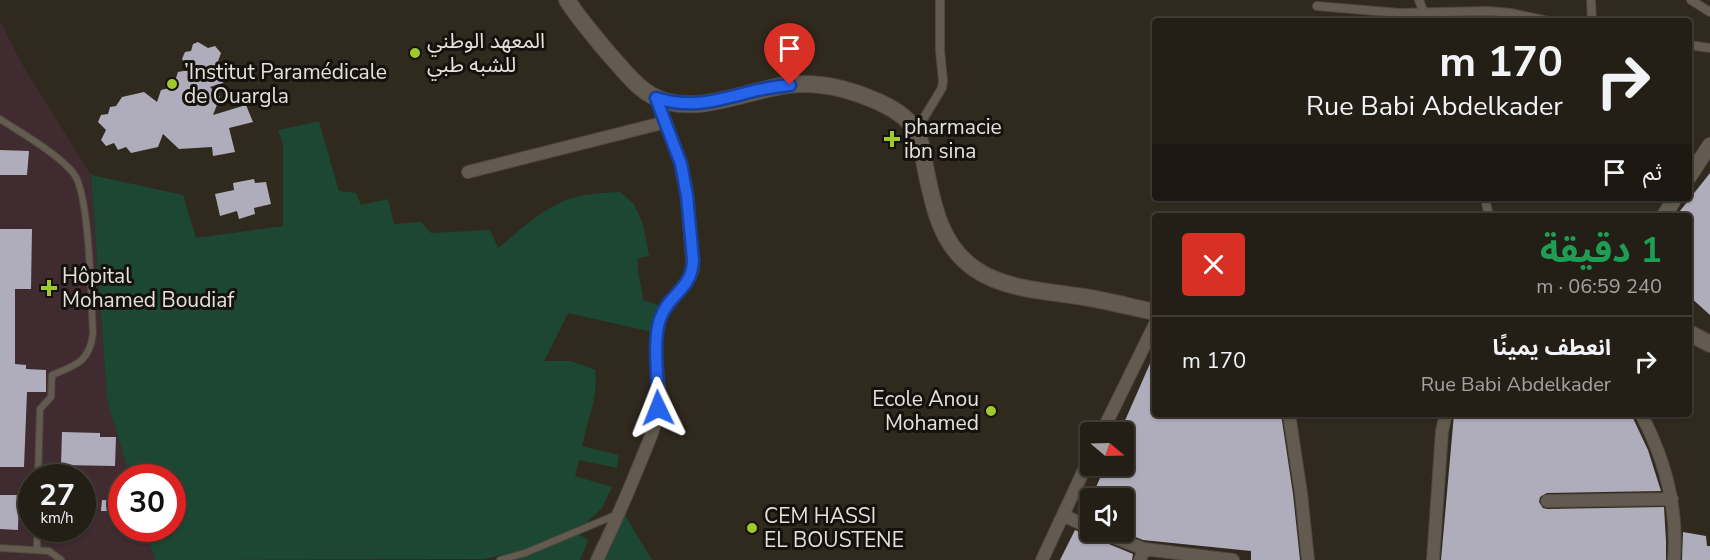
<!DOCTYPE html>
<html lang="ar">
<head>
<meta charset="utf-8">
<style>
	body { margin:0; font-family:"Nunito Sans","Noto Sans Arabic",sans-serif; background:#2c271f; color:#f1f3f6; direction:rtl; height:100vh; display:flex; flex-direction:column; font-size:22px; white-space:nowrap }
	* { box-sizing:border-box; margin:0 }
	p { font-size:20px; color:#a3a2a1 }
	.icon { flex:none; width:33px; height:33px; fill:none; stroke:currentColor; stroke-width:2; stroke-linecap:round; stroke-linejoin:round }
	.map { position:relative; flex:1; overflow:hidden; direction:ltr }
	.panel { position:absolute; left:1152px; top:213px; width:540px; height:204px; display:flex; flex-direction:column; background:#241f16; border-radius:6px; box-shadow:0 2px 4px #0004,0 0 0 2px #413d35; direction:rtl }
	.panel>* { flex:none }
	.hud { position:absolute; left:1152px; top:18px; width:540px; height:183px; border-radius:6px; box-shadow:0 2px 4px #0004,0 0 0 2px #413d35; direction:rtl; background:#241f16; color:#f1f3f6; overflow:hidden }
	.needle { width:39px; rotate:109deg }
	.fabs { position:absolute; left:1080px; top:422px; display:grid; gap:12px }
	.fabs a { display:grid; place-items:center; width:54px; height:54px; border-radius:6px; background:#241f16; box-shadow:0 2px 4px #0004,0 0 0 2px #413d35; font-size:30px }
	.speed { position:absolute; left:18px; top:464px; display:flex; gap:12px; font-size:30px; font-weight:700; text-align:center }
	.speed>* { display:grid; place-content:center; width:78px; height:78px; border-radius:50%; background:#241f16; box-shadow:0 2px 4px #0004,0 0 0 2px #413d35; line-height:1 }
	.speed small { font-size:15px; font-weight:400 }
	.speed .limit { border:9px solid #d22; background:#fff; color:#111 }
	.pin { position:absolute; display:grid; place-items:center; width:51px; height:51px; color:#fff; margin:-62px -26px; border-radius:50% 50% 50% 0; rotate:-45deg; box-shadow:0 0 6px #0007 }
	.pin .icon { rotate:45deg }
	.me { position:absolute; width:66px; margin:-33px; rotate:358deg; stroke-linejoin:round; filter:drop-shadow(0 0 4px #0008) }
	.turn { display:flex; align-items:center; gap:21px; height:126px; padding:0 30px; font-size:27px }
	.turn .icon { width:78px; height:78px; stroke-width:2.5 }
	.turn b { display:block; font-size:42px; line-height:51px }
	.then { display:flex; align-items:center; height:57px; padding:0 30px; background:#0003; gap:12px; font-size:22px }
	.round { display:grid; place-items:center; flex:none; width:63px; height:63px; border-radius:6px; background:#2c271f }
	.head { display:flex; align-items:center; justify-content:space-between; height:102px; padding:0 30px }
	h1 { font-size:36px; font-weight:700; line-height:45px; color:#1e9e55 }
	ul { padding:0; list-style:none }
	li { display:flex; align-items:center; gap:18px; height:90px; padding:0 30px; border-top:2px solid #413d35 }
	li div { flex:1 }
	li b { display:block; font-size:22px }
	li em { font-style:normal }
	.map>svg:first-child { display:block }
	.medical { fill:#3f2b30; fill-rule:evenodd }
	.green { fill:#1c4833 }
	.building { fill:#afacbb }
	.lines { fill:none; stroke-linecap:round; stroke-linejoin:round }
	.service-casing { stroke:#4d473f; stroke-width:8 }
	.pedestrian-casing { stroke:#4d473f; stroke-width:10 }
	.minor-casing { stroke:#4d473f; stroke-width:14 }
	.tertiary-casing { stroke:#4d473f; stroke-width:16 }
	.secondary-casing { stroke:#4d473f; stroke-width:18 }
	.service { stroke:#635b4f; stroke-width:6 }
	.pedestrian { stroke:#635b4f; stroke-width:8 }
	.minor { stroke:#635b4f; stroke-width:12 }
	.tertiary { stroke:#635b4f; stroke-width:15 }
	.secondary { stroke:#635b4f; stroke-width:16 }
	.route-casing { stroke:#184099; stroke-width:15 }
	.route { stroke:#2563eb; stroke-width:10 }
	.poi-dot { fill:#a0c92b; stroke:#15120d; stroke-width:2 }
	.labels { text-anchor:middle; stroke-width:6; stroke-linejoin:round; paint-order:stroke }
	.poi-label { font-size:21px; fill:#e5e1da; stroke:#15120d; text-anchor:start }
</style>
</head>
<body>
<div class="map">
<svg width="1710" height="560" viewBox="0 0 1710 560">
	<rect width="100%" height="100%" fill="#30291e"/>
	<path class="medical" d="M0 21 22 64 91 175 107 400 130 477H122V528H145L155 560H0ZM32 477H82V528H32Z"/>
	<path class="green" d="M321 121 319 122 339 191 356 193 361 205 388 199 394 224 421 222 431 233 490 230 498 248C521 230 544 206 573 198 588 193 604 193 620 192L634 204 643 224 649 256 638 258C636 274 642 284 643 300L664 307 652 332 568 313 544 361H571L595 370C599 395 587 421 582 446L619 455 617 468 579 460 575 476 612 487 602 508 586 523 520 551 484 559 155 560 145 528H172V477H130L107 400 91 175 183 195 196 238 283 226V144L278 130Z
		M623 512 652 560H602Z
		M578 534 588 540 580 560H515Z"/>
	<path class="building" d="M198 42 208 48 215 46 221 53 216 67 225 75 223 83 210 87 220 97 213 115 246 105 253 122 229 128 235 152 213 156 212 147 179 149 163 134 158 147 131 153 126 147 118 150 114 143 106 146 101 140 106 130 98 122 101 115 108 114 110 107 116 106 122 97 144 92 157 102 161 90 173 87 178 72 189 70 182 59 185 52 191 51 193 44Z
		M0 150 29 151 27 175H0Z
		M1710 173V315L1689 296V216H1676Z
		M254 179 255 183 266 182 271 204 254 208 255 214 239 219 237 211 220 216 215 194 234 190 233 183Z
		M0 229H32L31 289H15V364L26 365V369L46 370V392H27L24 467H0Z
		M1155 352V414H1281L1293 494 1300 560H1251V551L1143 540 1121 531H1124V498H1091L1106 465H1124V432H1120Z
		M1454 414H1631L1648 450 1661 491 1547 493 1540 497 1539 502 1543 508 1547 509 1664 507 1666 541V560H1441Z
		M62 432 100 433V437H116L115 466 61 465Z
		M0 495H19L18 530 0 529Z
		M102 500 122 501V511H101Z
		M1075 530 1133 554 1132 560H1060Z
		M1683 532 1706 536 1707 546H1710V560H1682Z"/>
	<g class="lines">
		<g class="service-casing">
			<path id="service" d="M0 119C21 133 60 155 74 174 90 195 91 303 93 334 89 363 75 365 52 375L51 397 40 409 38 477
				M0 548 49 551 61 560
				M37 550V528
				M500 560 525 553 618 514"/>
		</g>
		<g class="pedestrian-casing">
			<path id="pedestrian" d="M1419 0 1427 21
				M1591 0 1592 21
				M1691 0 1710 12
				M1317 6 1399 13 1488 11 1511 13 1548 21
				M1689 45 1710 48
				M916 131 942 88 943 81 940 50V0
				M1485 198 1489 216
				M1219 216H1226"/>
		</g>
		<g class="minor-casing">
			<path id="minor" d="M468 172 666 122
				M1289 414 1301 493 1308 560
				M1641 414C1665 459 1678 509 1674 560
				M1102 432 1155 324
				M1547 501 1672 499
				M1063 515 1090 528
				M1098 531 1144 549 1140 560
				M1144 549 1233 560
				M597 560C613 527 628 493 642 458 648 443 656 427 658 410 662 381 651 351 659 322 665 299 686 291 693 269L687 196 681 163 656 97
				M1042 560 1090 457
				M1433 560 1442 431 1446 414"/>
		</g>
		<g class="tertiary-casing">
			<path id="tertiary" d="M1689 177 1710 145
				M1664 216 1675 198"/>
		</g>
		<g class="secondary-casing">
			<path id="secondary" d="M567 0C579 19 594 36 609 54 622 68 634 85 651 95 693 119 745 90 788 85 819 81 853 90 881 103 894 109 908 118 916 131 922 141 923 155 925 166 933 205 940 245 975 269 1005 290 1048 291 1084 297 1108 301 1131 307 1155 312
				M1689 333 1710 344"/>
		</g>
		<use href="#service" class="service"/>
		<use href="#pedestrian" class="pedestrian"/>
		<use href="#minor" class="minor"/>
		<use href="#tertiary" class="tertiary"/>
		<use href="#secondary" class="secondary"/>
	</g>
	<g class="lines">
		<g class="route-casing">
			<path id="route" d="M658 408C659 382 652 343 660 319 669 293 692 290 693 260L687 196 681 164 656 98C694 110 721 99 758 90 768 88 780 86 790 85"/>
		</g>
		<use href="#route" class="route"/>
	</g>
	<g class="poi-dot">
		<circle cx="415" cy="53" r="6"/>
		<circle cx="172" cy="84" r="6"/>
		<path d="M889 130h6v6h6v6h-6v6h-6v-6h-6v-6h6z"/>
		<path d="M46 279h6v6h6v6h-6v6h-6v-6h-6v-6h6z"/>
		<circle cx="991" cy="411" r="6"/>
		<circle cx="752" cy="528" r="6"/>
	</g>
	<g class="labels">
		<g class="poi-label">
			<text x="427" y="48">المعهد الوطني<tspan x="427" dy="24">للشبه طبي</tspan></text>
			<text x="184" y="79">’Institut Paramédicale<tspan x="184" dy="24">de Ouargla</tspan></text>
			<text x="904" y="134">pharmacie<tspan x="904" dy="24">ibn sina</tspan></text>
			<text x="62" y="283">Hôpital<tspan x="62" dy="24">Mohamed Boudiaf</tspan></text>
			<text x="979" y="406" text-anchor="end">Ecole Anou<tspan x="979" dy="24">Mohamed</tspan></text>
			<text x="764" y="523">CEM HASSI<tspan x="764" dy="24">EL BOUSTENE</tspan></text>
		</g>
	</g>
</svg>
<div class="fabs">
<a><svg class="needle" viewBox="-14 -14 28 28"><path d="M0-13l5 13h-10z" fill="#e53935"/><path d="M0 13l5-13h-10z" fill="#a3a2a1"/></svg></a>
<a><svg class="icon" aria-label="sound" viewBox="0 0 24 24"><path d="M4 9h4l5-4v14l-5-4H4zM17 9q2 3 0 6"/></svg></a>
</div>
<div class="speed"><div>27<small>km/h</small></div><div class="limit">30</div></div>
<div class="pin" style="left:790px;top:85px;background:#d93025"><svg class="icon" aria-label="arrive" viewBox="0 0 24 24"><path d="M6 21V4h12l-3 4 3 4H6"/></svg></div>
<svg class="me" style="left:658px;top:408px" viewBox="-20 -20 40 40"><path d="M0-17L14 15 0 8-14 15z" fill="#2563eb" stroke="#fff" stroke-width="4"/></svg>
<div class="hud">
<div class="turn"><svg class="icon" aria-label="right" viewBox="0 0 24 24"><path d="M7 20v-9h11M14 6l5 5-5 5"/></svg><div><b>170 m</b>Rue Babi Abdelkader</div></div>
<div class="then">ثم<svg class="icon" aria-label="arrive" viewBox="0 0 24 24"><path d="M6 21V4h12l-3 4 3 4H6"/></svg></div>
</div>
<section class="panel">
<div class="head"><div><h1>1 دقيقة</h1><p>240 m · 06:59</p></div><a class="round" style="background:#d93025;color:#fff"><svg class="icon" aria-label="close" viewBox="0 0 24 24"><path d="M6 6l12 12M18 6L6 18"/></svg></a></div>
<ul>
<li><svg class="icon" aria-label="right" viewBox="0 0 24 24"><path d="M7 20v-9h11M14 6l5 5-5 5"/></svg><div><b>انعطف يمينًا</b><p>Rue Babi Abdelkader</p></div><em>170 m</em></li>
</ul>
</section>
</div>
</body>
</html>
